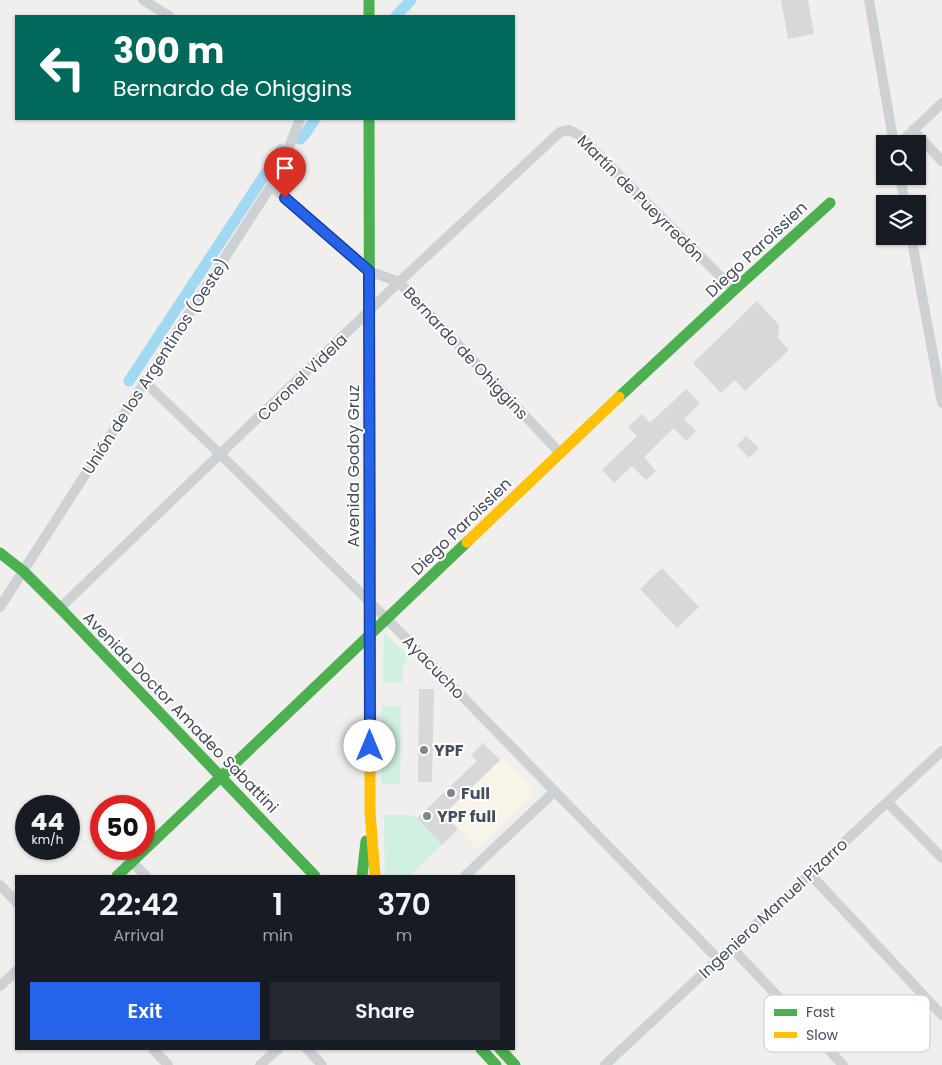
<!DOCTYPE html>
<html lang="en">
<head>
<meta charset="utf-8">
<style>
	body { margin:0; font-family:Poppins,sans-serif; background:#242831; color:#f1f3f6; height:100vh; display:flex; flex-direction:column; font-size:19px; white-space:nowrap }
	* { box-sizing:border-box; margin:0 }
	p { font-size:16px; color:#9ea1a6 }
	.icon { flex:none; width:28px; height:28px; fill:none; stroke:currentColor; stroke-width:2; stroke-linecap:round; stroke-linejoin:round }
	.map { position:relative; flex:1; overflow:hidden }
	.side { position:absolute; left:15px; top:875px; width:500px; height:175px; display:flex; flex-direction:column; background:#171b24; border-radius:0px; box-shadow:0 1px 4px #0004 }
	.side>* { flex:none }
	.banner { position:absolute; left:15px; top:15px; width:500px; height:105px; border-radius:0px; box-shadow:0 1px 4px #0004; background:#00695c; color:#fff; overflow:hidden }
	.tools { position:absolute; left:876px; top:135px; display:grid; gap:10px }
	.tools a { display:grid; place-items:center; width:50px; height:50px; border-radius:0px; background:#171b24; box-shadow:0 1px 4px #0004; font-size:25px }
	.speed { position:absolute; left:15px; top:795px; display:flex; gap:10px; font-size:25px; font-weight:700; text-align:center }
	.speed>* { display:grid; place-content:center; width:65px; height:65px; border-radius:50%; background:#171b24; box-shadow:0 1px 4px #0004; line-height:1 }
	.speed small { font-size:12px; font-weight:400 }
	.speed .limit { border:8px solid #d22; background:#fff; color:#111 }
	.pin { position:absolute; display:grid; place-items:center; width:42px; height:42px; color:#fff; margin:-51px -21px; border-radius:50% 50% 50% 0; rotate:-45deg; box-shadow:0 0 5px #0007 }
	.pin .icon { rotate:45deg }
	.me { position:absolute; width:55px; margin:-28px; rotate:0deg; stroke-linejoin:round; filter:drop-shadow(0 0 4px #0008) }
	.turn { display:flex; align-items:center; gap:18px; height:105px; padding:0 15px; font-size:22px }
	.turn .icon { width:65px; height:65px; stroke-width:2.5 }
	.turn b { display:block; font-size:35px; line-height:42px }
	.eta { display:flex; justify-content:space-evenly; align-items:center; height:85px; text-align:center }
	.eta b { font-size:30px; font-weight:600; line-height:35px }
	.primary-button { display:flex; gap:10px; margin-top:auto; padding:10px 15px }
	.primary-button a { flex:1; height:58px; border-radius:0px; background:#2563eb; color:#fff; font-size:20px; font-weight:600; line-height:58px; text-align:center }
	.primary-button a+a { background:#242831; color:#f1f3f6 }
	.map>svg:first-child { display:block }
	.commercial { fill:#f8f4e8 }
	.green { fill:#d1f1e0 }
	.lines { fill:none; stroke-linecap:round; stroke-linejoin:round }
	.canal { stroke:#a2d9f2; stroke-width:11 }
	.building { fill:#d8d8da }
	.street { stroke:#ced1d4; stroke-width:10 }
	.fast { stroke:#4caf50; stroke-width:11 }
	.slow { stroke:#ffc107; stroke-width:11 }
	.route-casing { stroke:#184099; stroke-width:12 }
	.route { stroke:#2563eb; stroke-width:9 }
	.poi-dot { fill:#808690; stroke:#fff; stroke-width:2 }
	.labels { text-anchor:middle; stroke-width:4; stroke-linejoin:round; paint-order:stroke }
	.street-label { font-size:16px; fill:#444e5d; stroke:#fff }
	.poi-label { font-size:16px; font-weight:bold; fill:#444e5d; stroke:#fff; text-anchor:start }
	.key { fill:#fff; stroke:#c7cace; stroke-width:1 }
	.key-label { font-size:14px; fill:#444e5d }
</style>
</head>
<body>
<div class="map">
<svg width="942" height="1065" viewBox="0 0 942 1065">
	<rect width="100%" height="100%" fill="#f0efee"/>
	<path class="commercial" d="M503 758 531 786V797L477 849 445 813Z"/>
	<path class="green" d="M384 633 409 657 403 667 402 683 383 682Z
		M382 706 401 707 400 784H382Z
		M384 815H412L417 818 442 845 409 876H385Z"/>
	<g class="lines">
		<path class="canal" d="M396 16 411 0
			M300 139 305 134 315 119
			M129 381 281 150"/>
	</g>
	<path class="building" d="M781 0H808L814 34 788 39Z
		M757 301 779 325 778 338 789 350 745 391 735 380 721 393 693 363Z
		M686 389 700 403 684 419 696 431 686 441 674 428 644 457 656 471 646 480 632 466 614 483 602 470 637 436 628 427 642 414 650 423Z
		M746 436 759 448 749 458 737 445Z
		M662 568 699 607 677 628 640 589Z
		M419 689H434L432 782H418Z
		M483 743 500 760 444 814 458 829 442 845 417 818 477 761 471 755Z"/>
	<g class="lines">
		<path class="street" d="M143 0 169 16
			M869 0 894 144
			M913 130 942 161
			M899 144 942 103
			M900 176 905 204
			M271 186 369 271 399 282 560 453
			M911 236 942 403
			M145 382 221 455 387 619 718 959
			M0 607 271 186 281 167 300 119
			M60 608 399 282 560 132 569 130 579 135 734 290
			M887 802 942 858
			M132 862 146 876
			M810 874 942 1015
			M465 876 555 791
			M0 885 16 902
			M731 947 843 1065
			M0 986 16 971
			M153 1049 168 1065
			M307 1049 322 1065
			M260 1065 278 1049
			M605 1065 942 751"/>
		<path class="fast" d="M369 0V16
			M369 119 370 546
			M619 397 734 290 830 203
			M0 553 23 571 60 608 315 876
			M117 876 467 542
			M362 876 366 841
			M481 1049 496 1065
			M500 1049 515 1065"/>
		<path class="slow" d="M467 542 619 397
			M370 546V812L375 876"/>
	</g>
	<g class="lines">
		<g class="route-casing">
			<path id="route" d="M285 198 369 271 370 746"/>
		</g>
		<use href="#route" class="route"/>
	</g>
	<g class="poi-dot">
		<circle cx="424" cy="750" r="5"/>
		<circle cx="451" cy="793" r="5"/>
		<circle cx="427" cy="816" r="5"/>
	</g>
	<g class="labels">
		<g class="street-label">
			<text transform="translate(641 198) rotate(45)" y="6">Martín de Pueyrredón</text>
			<text transform="translate(756 249) rotate(-43)" y="6">Diego Paroissien</text>
			<text transform="translate(466 353) rotate(47)" y="6">Bernardo de Ohiggins</text>
			<text transform="translate(155 366) rotate(-57)" y="6">Unión de los Argentinos (Oeste)</text>
			<text transform="translate(302 377) rotate(-44)" y="6">Coronel Videla</text>
			<text transform="translate(353 466) rotate(-90)" y="6">Avenida Godoy Gruz</text>
			<text transform="translate(461 526) rotate(-44)" y="6">Diego Paroissien</text>
			<text transform="translate(434 667) rotate(46)" y="6">Ayacucho</text>
			<text transform="translate(181 712) rotate(46)" y="6">Avenida Doctor Amadeo Sabattini</text>
			<text transform="translate(773 908) rotate(-43)" y="6">Ingeniero Manuel Pizarro</text>
		</g>
		<g class="poi-label">
			<text x="434" y="756">YPF</text>
			<text x="461" y="799">Full</text>
			<text x="437" y="822">YPF full</text>
		</g>
	</g>
	<rect x="764" y="995" width="166" height="57" rx="8" class="key"/>
	<rect x="774" y="1009" width="23" height="7" fill="#4caf50"/>
	<rect x="774" y="1032" width="23" height="6" fill="#ffc107"/>
	<g class="key-label">
		<text x="806" y="1017">Fast</text>
		<text x="806" y="1040">Slow</text>
	</g>
</svg>
<div class="tools">
<a><svg class="icon" aria-label="search" viewBox="0 0 24 24"><circle cx="10" cy="10" r="6"/><path d="M15 15l6 6"/></svg></a>
<a><svg class="icon" aria-label="layers" viewBox="0 0 24 24"><path d="M12 4l9 5-9 5-9-5zM3 14l9 5 9-5"/></svg></a>
</div>
<div class="speed"><div>44<small>km/h</small></div><div class="limit">50</div></div>
<div class="pin" style="left:285px;top:198px;background:#d93025"><svg class="icon" aria-label="arrive" viewBox="0 0 24 24"><path d="M6 21V4h12l-3 4 3 4H6"/></svg></div>
<svg class="me" style="left:370px;top:746px" viewBox="-20 -20 40 40"><circle r="19" fill="#fff"/><path d="M0-13L10 11 0 6-10 11z" fill="#2563eb"/></svg>
<div class="banner">
<div class="turn"><svg class="icon" aria-label="left" viewBox="0 0 24 24"><path d="M17 20v-9H6M10 6l-5 5 5 5"/></svg><div><b>300 m</b>Bernardo de Ohiggins</div></div>
</div>
<section class="side">
<div class="eta">
<div><b>22:42</b><p>Arrival</p></div>
<div><b>1</b><p>min</p></div>
<div><b>370</b><p>m</p></div>
</div>
<div class="primary-button"><a>Exit</a><a>Share</a></div>
</section>
</div>
</body>
</html>
